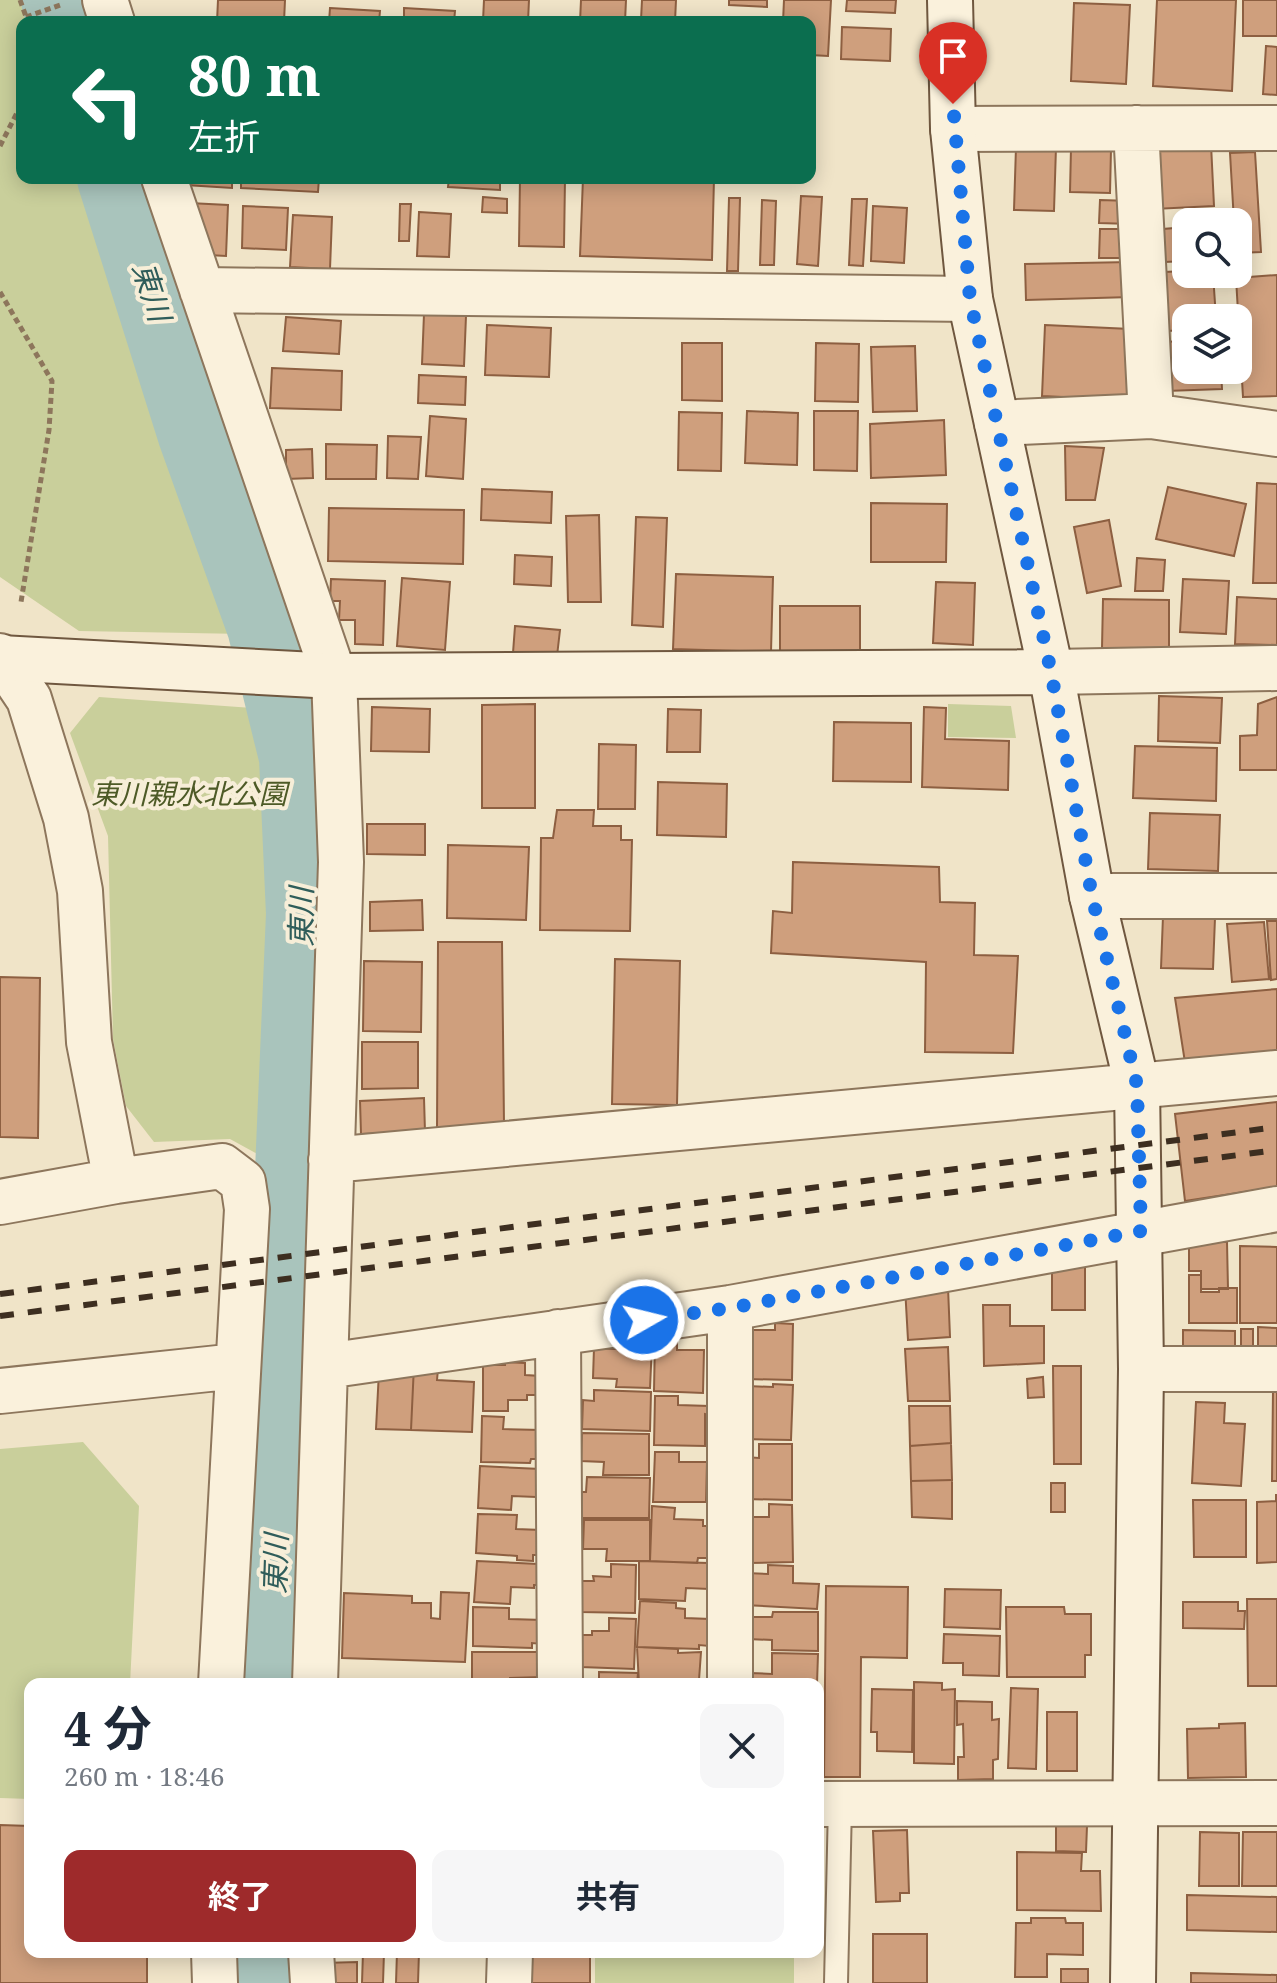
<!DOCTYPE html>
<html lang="ja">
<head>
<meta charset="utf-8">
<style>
	body { margin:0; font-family:"Noto Serif","Noto Sans JP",serif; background:#f6f6f7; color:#1f2937; height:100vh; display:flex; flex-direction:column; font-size:30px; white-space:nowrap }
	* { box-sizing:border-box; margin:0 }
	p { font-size:26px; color:#747a83 }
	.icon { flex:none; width:44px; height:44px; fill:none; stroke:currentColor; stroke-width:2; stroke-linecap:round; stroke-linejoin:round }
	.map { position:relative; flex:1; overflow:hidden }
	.panel { position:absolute; left:24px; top:1678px; width:800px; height:280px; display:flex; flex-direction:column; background:#fff; border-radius:16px; box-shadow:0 4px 20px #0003 }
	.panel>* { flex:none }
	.hud { position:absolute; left:16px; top:16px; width:800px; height:168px; border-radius:16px; box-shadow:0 4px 20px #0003; background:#0b6e4f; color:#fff; overflow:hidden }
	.buttons { position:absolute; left:1172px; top:208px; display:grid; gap:16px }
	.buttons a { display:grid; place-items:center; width:80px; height:80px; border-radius:16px; background:#fff; box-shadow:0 4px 20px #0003; font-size:40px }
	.pin { position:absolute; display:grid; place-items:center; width:68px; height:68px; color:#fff; margin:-82px -34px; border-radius:50% 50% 50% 0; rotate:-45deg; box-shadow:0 0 8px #0007 }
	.pin .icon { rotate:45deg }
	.me { position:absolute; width:88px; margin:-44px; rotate:82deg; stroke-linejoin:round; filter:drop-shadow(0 0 6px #0008) }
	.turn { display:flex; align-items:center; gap:28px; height:168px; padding:0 40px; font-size:36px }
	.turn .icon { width:104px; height:104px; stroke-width:2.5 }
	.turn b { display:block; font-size:56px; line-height:68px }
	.round { display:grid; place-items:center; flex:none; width:84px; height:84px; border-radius:16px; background:#f6f6f7 }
	.headline { display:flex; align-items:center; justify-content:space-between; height:136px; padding:0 40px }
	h1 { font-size:48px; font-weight:700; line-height:60px }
	.primary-button { display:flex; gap:16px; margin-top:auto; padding:16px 40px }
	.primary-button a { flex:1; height:92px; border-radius:16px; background:#9e2a2b; color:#fff; font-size:32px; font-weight:700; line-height:92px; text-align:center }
	.primary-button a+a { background:#f6f6f7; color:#1f2937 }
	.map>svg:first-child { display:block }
	.green { fill:#c9cf9b }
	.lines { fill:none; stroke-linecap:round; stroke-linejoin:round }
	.river { stroke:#a9c4bc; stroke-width:76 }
	.building { fill:#cf9f7d; stroke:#8d5f41; stroke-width:2 }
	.lane-casing { stroke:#8d765c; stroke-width:26 }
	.street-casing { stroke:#8d765c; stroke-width:48 }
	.secondary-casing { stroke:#6f573f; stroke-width:48 }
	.path { stroke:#8d765c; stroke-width:5; stroke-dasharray:6 4; stroke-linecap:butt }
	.lane { stroke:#faf1dc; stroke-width:22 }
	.street { stroke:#faf1dc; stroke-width:44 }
	.secondary { stroke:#faf1dc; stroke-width:44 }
	.rail { stroke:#3d2e20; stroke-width:6; stroke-dasharray:14 14; stroke-linecap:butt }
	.route { stroke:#1a73e8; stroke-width:14; stroke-dasharray:0 25.2 }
	.labels { text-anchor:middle; stroke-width:8; stroke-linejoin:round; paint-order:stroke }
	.park-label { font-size:28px; font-style:italic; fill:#4d5a26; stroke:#f7eed8 }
	.water-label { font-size:30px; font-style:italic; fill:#2f5d5a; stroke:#f7eed8 }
</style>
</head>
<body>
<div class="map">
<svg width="1277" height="1983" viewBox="0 0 1277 1983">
	<rect width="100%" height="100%" fill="#f0e4c8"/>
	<path class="green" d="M0 0H38L45 22H22V178H96L244 634 79 631 0 577Z
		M99 697 268 709 279 759 282 905 274 1163 230 1139 154 1142 126 1106 113 1039 108 836 70 733Z
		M948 704 1011 706 1016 738 948 737Z
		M83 1442 139 1506 130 1684H30V1799L0 1798V1449Z
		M595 1952H794V1983H595Z"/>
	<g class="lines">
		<path class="river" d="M59 0 66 22
			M115 178 196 435 265 627 297 757 304 914 271 1684
			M264 1983V1952"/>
	</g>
	<path class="building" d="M218 0H285L284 22H217Z
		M484 0H529L528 22 483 21Z
		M581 0H626L625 22H580Z
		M642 0H676L675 22 641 20Z
		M729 0H767V7L729 5Z
		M784 0H831L828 56 810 55V22H783Z
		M847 0H896L895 13 846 11Z
		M1157 0H1236L1232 91 1153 86Z
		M1243 0H1277V36H1243Z
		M1074 3 1130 5 1126 84 1071 81Z
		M330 8 380 11 379 22H329Z
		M404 8 455 11 454 22H404Z
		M842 27 891 29 890 61 841 59Z
		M1266 46 1277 47V95L1263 94Z
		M1211 144 1214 206 1154 209 1150 147Z
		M1016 147H1056L1054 211 1014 210Z
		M1071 148 1111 149 1110 193 1070 192Z
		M1255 152 1261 252 1238 253V222H1234L1230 153Z
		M187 178H232V188L186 185Z
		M241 178H319L318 192 241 188Z
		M449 178H500V190L448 187Z
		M520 178H565L564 247 519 246Z
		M583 178H714L712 260 580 256Z
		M801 196 822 197 818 266 797 264Z
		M483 197 507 199V213L482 212Z
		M729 198H740L738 271H727Z
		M852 199H867L863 266 849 265Z
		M762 200 776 201 774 265H760Z
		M1100 200 1131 201V224L1099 223Z
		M189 203 228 205 226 256 208 255Z
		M400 204H411L409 241H399Z
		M243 206 288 208 286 250 242 248Z
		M873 206 907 208 904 263 871 261Z
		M419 212 451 214 449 257 417 256Z
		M293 215 332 217 330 269 290 267Z
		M1186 227V261L1165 262 1163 229Z
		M1100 229H1131V258H1099Z
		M1131 262V297L1026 300 1025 264Z
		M1186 271V274H1213L1216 318H1186V330L1167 331 1164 272Z
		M1277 275V396L1243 397 1236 278Z
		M424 314 466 316 464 366 422 364Z
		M286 317 341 321 339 354 283 351Z
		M487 325 551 328 549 377 485 375Z
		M1045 325 1130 329 1127 400 1042 396Z
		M1186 341V370H1221L1222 389 1166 391 1163 342Z
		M682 343H722V401L682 400Z
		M816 343 859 344 858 402 815 401Z
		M915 346 917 411 873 412 871 347Z
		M272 368 342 371 341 410 270 408Z
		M419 375 466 377 465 405 418 403Z
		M747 411 798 413 797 465 745 463Z
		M814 411H858L857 471 814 470Z
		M679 412 722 413 721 471 678 470Z
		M430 416 466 419 463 479 426 476Z
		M944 420 946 475 871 478 870 424Z
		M388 436 421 437 418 479 387 478Z
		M326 444 377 445 376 479H326Z
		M1065 446 1104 448 1095 500H1066Z
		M312 449 313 478 286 479V450Z
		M1257 483 1277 484V583H1253Z
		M1168 487 1246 504 1234 556 1156 539Z
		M482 489 552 492 551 523 481 520Z
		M871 503 947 504 946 562H871Z
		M329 508 464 510 463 564 328 561Z
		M599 515 601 602H568L566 516Z
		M636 517 667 518 663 627 632 625Z
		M1109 520 1121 586 1087 593 1074 527Z
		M515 555 552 557 551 586 514 584Z
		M1137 558 1165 560 1163 591H1135Z
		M676 574 773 577 771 652 673 649Z
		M402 578 450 582 445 650 397 646Z
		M331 579 385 581 383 645 355 644V620H339L340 601H330Z
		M1183 579 1229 581 1226 634 1180 632Z
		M936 582 975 583 973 645 933 643Z
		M1237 597 1277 599V645L1235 644Z
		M1103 599 1169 600V649L1102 648Z
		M780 606H860V653H780Z
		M515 626 560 630 557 656 513 653Z
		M1159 696 1222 698 1220 743 1158 741Z
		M1277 697V770H1240V736L1257 735 1258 704Z
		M535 704V808H482V705Z
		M372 707 430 709 429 752 371 751Z
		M924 707 946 708 945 739 1009 741 1008 790 922 787Z
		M668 709 701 710 700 752H667Z
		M834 722 911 723V782L833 781Z
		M599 744 636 745 635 809H598Z
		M1135 746 1217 748 1216 801 1133 798Z
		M658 782 727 784 726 837 657 835Z
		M557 810H594L593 826H621V840H632L630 931 540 930 541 838H553Z
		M1150 813 1220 815 1218 871 1148 869Z
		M367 824H425V855L367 854Z
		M448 845 529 847 526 920 447 918Z
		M793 862 939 867 940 902 975 903 974 955 1018 956 1013 1053 925 1052 926 962 771 953 773 911 792 913Z
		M422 900 423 930 370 931V902Z
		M1163 916 1215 918 1213 969 1161 968Z
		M1267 921H1277V979L1271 980Z
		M1264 922 1269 979 1232 982 1227 924Z
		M438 942H502L504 1124 437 1129Z
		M615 959 680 961 677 1105 612 1104Z
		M364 961 422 962 421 1032 363 1031Z
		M0 977 40 978 38 1138 0 1137Z
		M1277 989V1060L1186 1069 1175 998Z
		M362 1042H418V1088L362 1089Z
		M424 1098 425 1132 361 1134 360 1101Z
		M1277 1102V1187L1185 1201 1175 1114Z
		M1189 1242H1227L1228 1289H1201V1271H1189Z
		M1240 1246 1277 1247V1323H1240Z
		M1085 1264V1310H1052V1265Z
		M1189 1275H1201V1292H1219V1288H1237V1323H1189Z
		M905 1287H948L950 1337 908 1340Z
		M983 1305H1010V1326H1044V1363L984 1366Z
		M775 1323 793 1324 792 1380 746 1379 748 1334H752L753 1330H775Z
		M1258 1327 1277 1328V1351H1258Z
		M1241 1329H1253V1351H1241Z
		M1183 1330 1235 1331V1352H1183Z
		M655 1339H677V1350H704L703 1393 654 1391Z
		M636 1344H652L650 1388 616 1387 617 1379 593 1378 594 1348 636 1350Z
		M948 1347 950 1401H908L905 1349Z
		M505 1362 525 1363V1375L541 1376V1395H527V1400H508V1411H483V1365H505Z
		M414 1365 411 1430 376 1429 379 1371Z
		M414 1365 438 1369 437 1380 474 1382 472 1432 411 1430Z
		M1053 1366H1081V1464H1054Z
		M1043 1377 1044 1397 1028 1398 1027 1379Z
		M773 1384 793 1385 791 1440 744 1439 748 1386 773 1387Z
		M594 1390 651 1392 650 1431 582 1429 583 1400 594 1401Z
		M1273 1391H1277V1481H1272Z
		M655 1396H678V1405L709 1406V1415L705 1414V1446L654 1445Z
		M1196 1402 1225 1403 1224 1423 1245 1424 1241 1486 1192 1483Z
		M909 1406H950L951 1443 910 1446Z
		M482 1416 504 1417 503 1429 541 1430 540 1459H531L530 1463 481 1462Z
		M582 1433 649 1434V1475H603L604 1462 581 1461Z
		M951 1443 952 1480 911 1481 910 1446Z
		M759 1444H792V1500L745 1499 746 1457 759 1458Z
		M655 1452H679V1462H707L706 1502H653Z
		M480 1466 540 1469 536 1497 512 1496 511 1510 478 1508Z
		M587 1477 650 1478 649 1518H581L582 1492H586Z
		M952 1480V1519L912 1517 911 1481Z
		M1051 1483H1065V1512H1051Z
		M1276 1495H1277V1562L1257 1563V1502L1276 1501Z
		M1193 1500H1246V1557H1194Z
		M769 1504 792 1505 793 1562 749 1563 748 1517H769Z
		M652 1506 675 1508 674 1519 703 1520V1526H708L707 1558H698L697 1563 650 1561Z
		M478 1514 517 1515 516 1529 541 1530 540 1555H533V1561L517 1560V1556L476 1553Z
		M584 1520H650V1561H606L607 1549H583Z
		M477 1561 538 1564 543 1585H534V1588L511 1587 510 1604 474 1602Z
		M639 1561 708 1563 709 1589 686 1588 685 1601 639 1599Z
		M611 1564 636 1565 635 1613 580 1612 581 1581H594L593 1576 611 1577Z
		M768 1565 793 1566V1583L819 1584 817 1609 744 1605 746 1573 768 1574Z
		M826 1586 908 1587 907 1658 861 1657 860 1777H824Z
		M945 1589 1001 1590 1000 1629 944 1627Z
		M441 1592 469 1593 465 1662 342 1658 344 1593 412 1596V1603H431V1618L440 1619Z
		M1247 1599H1277V1686H1248Z
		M640 1601 676 1603V1608L685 1609V1618L710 1619 709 1646 699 1645V1649L637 1647Z
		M1183 1602H1238V1611H1245L1244 1629 1183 1628Z
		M473 1607 509 1608V1619L543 1620 542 1644 532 1643V1648L473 1646Z
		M1006 1607H1064L1065 1614H1091V1655H1085V1677H1007Z
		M773 1612H818V1651L772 1650V1640L748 1639 749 1617H772Z
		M609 1618 636 1619 634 1669 581 1667 582 1635H592V1631H609Z
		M944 1634 1000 1636 999 1676 963 1675V1663H943Z
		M637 1647 678 1649V1653L701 1652 699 1680 690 1679V1684H639Z
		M472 1652H543V1677L510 1678V1684H472Z
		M772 1653 818 1654 817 1684H750L751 1673 772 1674Z
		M599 1672 638 1673 637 1684H582V1679H599Z
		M914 1682 942 1683V1690L955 1689 954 1764 914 1763Z
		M1011 1688 1038 1689 1036 1769 1008 1768Z
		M872 1689 913 1690 912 1752 877 1751V1732H871Z
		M957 1701 992 1702V1720L999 1719 998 1759 993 1760V1779L958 1780V1757H964L963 1724 957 1725Z
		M1047 1712H1077V1771H1047Z
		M1245 1723 1246 1777 1188 1778 1187 1729 1219 1728V1724Z
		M0 1825 30 1826V1952H147V1983H0Z
		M1056 1825 1087 1826 1086 1852 1056 1851Z
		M907 1830 909 1893H900V1901L876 1902 873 1831Z
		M1200 1832 1239 1833V1886H1199Z
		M1243 1832H1277V1886H1242Z
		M1017 1852 1082 1853 1081 1871H1100L1101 1911 1017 1910Z
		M1187 1895 1277 1897V1932L1187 1930Z
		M1031 1918H1065L1066 1923H1083V1955L1047 1954V1977H1015L1016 1923H1031Z
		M873 1934H927V1983H873Z
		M363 1952H384L383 1983H362Z
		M397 1952H419L418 1983H396Z
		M524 1952H590V1983H532V1976L523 1977Z
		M357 1962V1983H323V1963Z
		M1061 1969H1088V1983H1061Z
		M1191 1973 1277 1975V1983H1191Z"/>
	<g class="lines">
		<g class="lane-casing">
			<path id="lane" d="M836 1983 840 1804"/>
		</g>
		<g class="street-casing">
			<path id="street" d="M105 0 112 22
				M1136 128 1151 416
				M953 129 1277 128
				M164 178 334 676 341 862 315 1684
				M202 290 970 299
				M997 423 1151 416 1277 434
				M0 656 29 699 66 818 80 891 89 1042 116 1181 222 1166 243 1182 247 1209 221 1684
				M1051 672 1277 668
				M1092 896H1277
				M331 1160 1277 1073
				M0 1202 116 1181
				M558 1332 560 1684
				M326 1366 730 1308 1277 1209
				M1141 1369H1277
				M0 1391 237 1366
				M730 1684V1308
				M818 1804 1277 1803
				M214 1952 215 1983
				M311 1952 313 1983
				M509 1983 510 1952"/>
		</g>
		<g class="secondary-casing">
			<path id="secondary" d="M950 0 953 129 970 299 1051 672 1092 896 1137 1085 1141 1369 1133 1983
				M0 658 334 676 1051 672"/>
		</g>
		<path class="path" d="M20 0 28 22
			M26 17 63 4
			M0 146 22 103
			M0 292 52 381 49 430 21 602"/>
		<use href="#lane" class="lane"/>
		<use href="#street" class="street"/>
		<use href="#secondary" class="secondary"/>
		<path class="rail" d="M0 1294 1277 1127
			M0 1316 1277 1150"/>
	</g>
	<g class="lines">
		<path class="route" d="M644 1320 730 1308 1141 1231 1137 1085 1092 896 1051 672 970 299 953 104"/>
	</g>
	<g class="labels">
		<g class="park-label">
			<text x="189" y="804">東川親水北公園</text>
		</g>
		<g class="water-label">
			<text transform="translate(151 292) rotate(72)" y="10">東川</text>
			<text transform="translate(302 917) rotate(-90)" y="10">東川</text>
			<text transform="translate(276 1564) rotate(-88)" y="10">東川</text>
		</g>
	</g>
</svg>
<div class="buttons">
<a><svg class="icon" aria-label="search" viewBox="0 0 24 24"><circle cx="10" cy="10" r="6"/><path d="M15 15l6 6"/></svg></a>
<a><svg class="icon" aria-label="layers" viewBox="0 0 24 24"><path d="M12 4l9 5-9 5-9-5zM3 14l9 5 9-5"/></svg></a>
</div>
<div class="pin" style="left:953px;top:104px;background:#d93025"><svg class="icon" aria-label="arrive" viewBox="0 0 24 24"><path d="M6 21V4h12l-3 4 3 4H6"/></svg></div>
<svg class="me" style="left:644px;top:1320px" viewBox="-20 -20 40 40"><circle r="17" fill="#1a73e8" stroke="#fff" stroke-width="3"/><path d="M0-11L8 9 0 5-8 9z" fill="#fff"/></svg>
<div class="hud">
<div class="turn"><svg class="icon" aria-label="left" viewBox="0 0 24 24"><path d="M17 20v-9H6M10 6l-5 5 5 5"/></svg><div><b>80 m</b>左折</div></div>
</div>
<section class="panel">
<div class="headline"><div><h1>4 分</h1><p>260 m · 18:46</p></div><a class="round"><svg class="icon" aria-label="close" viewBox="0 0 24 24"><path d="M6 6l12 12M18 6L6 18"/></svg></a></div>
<div class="primary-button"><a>終了</a><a>共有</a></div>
</section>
</div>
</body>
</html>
